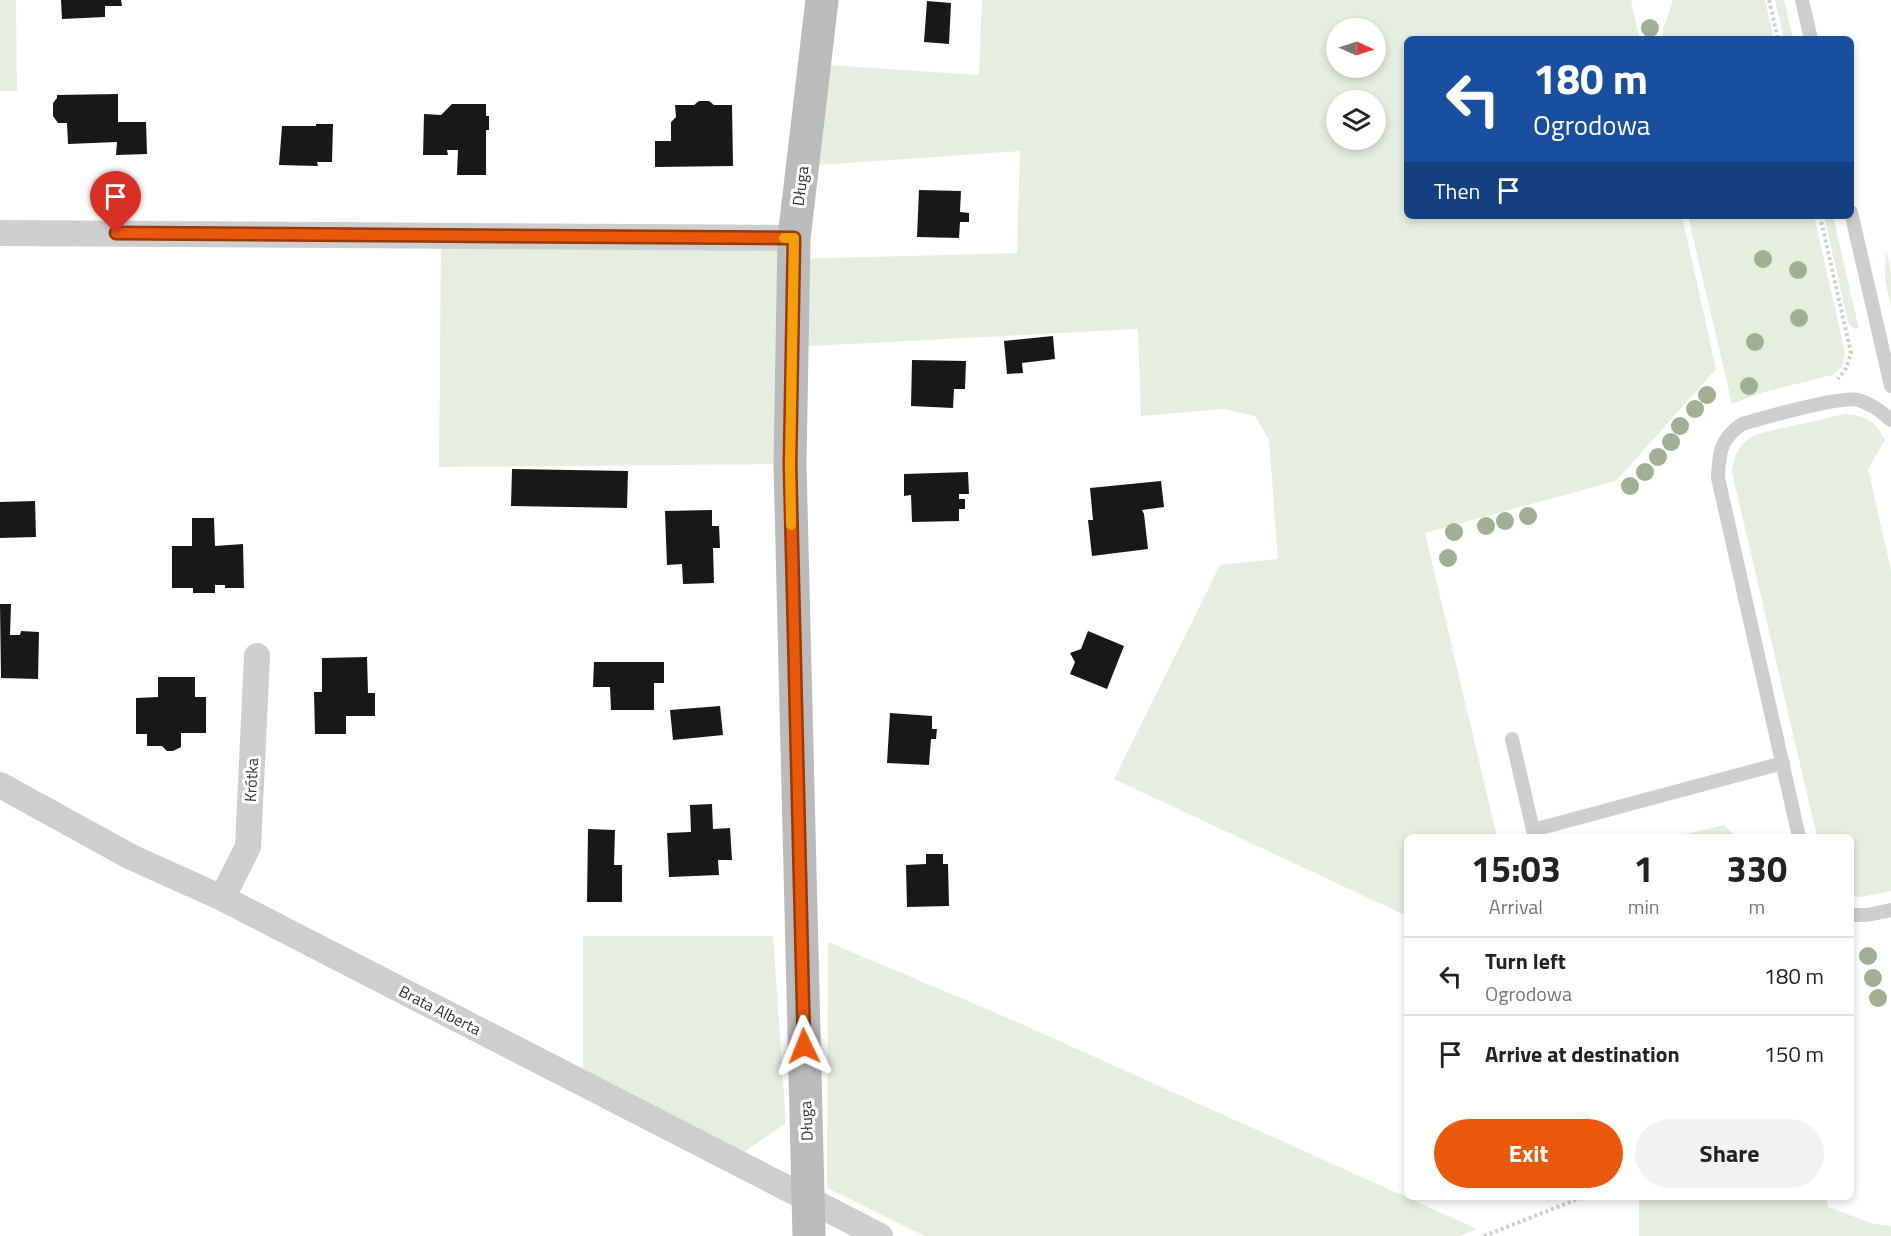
<!DOCTYPE html>
<html lang="en">
<head>
<meta charset="utf-8">
<style>
	body { margin:0; font-family:"Titillium Web",sans-serif; background:#f2f2f2; color:#222; height:100vh; display:flex; flex-direction:column; font-size:22px; white-space:nowrap }
	* { box-sizing:border-box; margin:0 }
	p { font-size:20px; color:#767676 }
	.icon { flex:none; width:33px; height:33px; fill:none; stroke:currentColor; stroke-width:2; stroke-linecap:round; stroke-linejoin:round }
	.map { position:relative; flex:1; overflow:hidden }
	.side { position:absolute; left:1404px; top:834px; width:450px; height:366px; display:flex; flex-direction:column; background:#fff; border-radius:9px; box-shadow:0 3px 9px #0003 }
	.side>* { flex:none }
	.hud { position:absolute; left:1404px; top:36px; width:450px; height:183px; border-radius:9px; box-shadow:0 3px 9px #0003; background:#1a4fa0; color:#fff; overflow:hidden }
	.needle { width:39px; rotate:93deg }
	.tools { position:absolute; left:1326px; top:18px; display:grid; gap:12px }
	.tools a { display:grid; place-items:center; width:60px; height:60px; border-radius:50%; background:#fff; box-shadow:0 3px 9px #0003; font-size:30px }
	.pin { position:absolute; display:grid; place-items:center; width:51px; height:51px; color:#fff; margin:-62px -26px; border-radius:50% 50% 50% 0; rotate:-45deg; box-shadow:0 0 6px #0007 }
	.pin .icon { rotate:45deg }
	.me { position:absolute; width:66px; margin:-33px; rotate:358deg; stroke-linejoin:round; filter:drop-shadow(0 0 4px #0008) }
	.turn { display:flex; align-items:center; gap:21px; height:126px; padding:0 30px; font-size:27px }
	.turn .icon { width:78px; height:78px; stroke-width:2.5 }
	.turn b { display:block; font-size:42px; line-height:51px }
	.then { display:flex; align-items:center; height:57px; padding:0 30px; background:#0003; gap:12px; font-size:22px }
	.eta { display:flex; justify-content:space-evenly; align-items:center; height:102px; text-align:center }
	.eta b { font-size:36px; font-weight:700; line-height:42px }
	.action { display:flex; gap:12px; margin-top:auto; padding:12px 30px }
	.action a { flex:1; height:69px; border-radius:36px; background:#ea580c; color:#fff; font-size:24px; font-weight:700; line-height:69px; text-align:center }
	.action a+a { background:#f2f2f2; color:#222 }
	ul { padding:0; list-style:none }
	li { display:flex; align-items:center; gap:18px; height:78px; padding:0 30px; border-top:2px solid #e0e0e0 }
	li div { flex:1 }
	li b { display:block; font-size:22px }
	li em { font-style:normal }
	.map>svg:first-child { display:block }
	.green { fill:#e6eedf; fill-rule:evenodd }
	.building { fill:#181818 }
	.lines { fill:none; stroke-linecap:round; stroke-linejoin:round }
	.path { stroke:#cecece; stroke-width:4; stroke-dasharray:3 3; stroke-linecap:butt }
	.lane { stroke:#cecece; stroke-width:14 }
	.street { stroke:#cecece; stroke-width:26 }
	.secondary { stroke:#bbb; stroke-width:33 }
	.tree { fill:#9fb094 }
	.route-casing { stroke:#983908; stroke-width:15 }
	.route { stroke:#ea580c; stroke-width:10 }
	.slow { stroke:#f59e0b; stroke-width:10 }
	.labels { text-anchor:middle; stroke-width:6; stroke-linejoin:round; paint-order:stroke }
	.street-label { font-size:16px; fill:#313131; stroke:#fff }
</style>
</head>
<body>
<div class="map">
<svg width="1891" height="1236" viewBox="0 0 1891 1236">
	<rect width="100%" height="100%" fill="#fff"/>
	<path class="green" d="M0 0H16L17 91H0Z
		M982 0H1633L1631 3 1640 39H1407V216H1682L1716 369 1616 481 1425 533 1497 837H1407V916L1114 779 1220 565 1278 559 1269 440 1255 416 1224 409 1141 416 1138 329 792 347 790 464 439 467 441 236 794 238V259L1017 253 1020 151 802 166 814 64 979 75ZM1336 28H1376V68H1336ZM1336 100H1376V140H1336Z
		M1673 0H1765L1774 39H1663V29Z
		M1775 0H1784L1793 39H1784Z
		M1688 216H1814L1845 352 1842 367 1832 375 1764 392 1732 404Z
		M1824 216H1833L1859 329 1853 328 1848 323Z
		M1886 249 1891 273V307L1885 279Z
		M1845 414C1866 416 1875 420 1885 440L1868 469 1891 570V891L1861 897 1851 896V837H1817L1732 472C1734 454 1740 442 1757 434Z
		M1724 825 1736 837H1673Z
		M583 936H773L786 1123 743 1153 583 1072Z
		M828 942 1008 1018 1477 1229 1459 1236H925L827 1188Z
		M1639 1197H1826L1828 1207 1874 1224 1891 1226V1236H1639Z"/>
	<path class="building" d="M61 0H121L122 6H105V17L62 19Z
		M927 1 951 3 949 44 924 42Z
		M118 94V122H146L147 154 116 155 117 142 68 144 67 123H58L53 116V103L57 98V95Z
		M699 101H709L714 105H732L733 166 655 167V141H671V122L676 117 675 105H694Z
		M452 104H486V116H489V130H486V175H457L458 150H447L448 155H423L424 114 441 115Z
		M316 124H333L332 162H317L318 166 279 165 282 126H316Z
		M919 190 961 191 960 212 969 213V222H960L959 238 917 237Z
		M1053 336 1055 359 1022 363 1023 373 1007 374 1004 341Z
		M912 360 966 361 965 389H954L953 408 911 406Z
		M512 469 628 471 627 508 511 506Z
		M968 472 969 494H959V499H965V509H959V521L912 522 911 495 904 496V474Z
		M1161 481 1164 507 1142 510 1144 514 1148 549 1092 556 1088 520H1093L1090 488Z
		M35 501 36 537 0 538V502Z
		M712 510V526H719L720 548H713L714 583 683 584 682 564 667 565 665 511Z
		M192 518H214L215 546 243 544 244 588H225V585H215V593H193V588H172V546H192Z
		M0 604H11L10 635H20L21 631 39 632 38 679 1 678Z
		M1088 631 1124 646 1107 689 1070 674 1075 662 1070 653 1081 649Z
		M367 657 368 693H375V716H346V734H315L314 692H322V658Z
		M594 662H664V683H654V710H611L610 687H593Z
		M158 677H195V697H206V733H181V747L173 751H167L162 746H147V734H136V698L158 697Z
		M720 706 723 735 673 740 670 710Z
		M890 713 932 716V729H937L936 739H931L929 765 887 763Z
		M712 804 713 829 730 828 732 860H718L719 875 669 877 667 833 691 832 690 805Z
		M588 829 615 830 614 865H622V902H587Z
		M926 854H943V864H948L949 906 907 907 906 865 926 864Z"/>
	<g class="lines">
		<path class="path" d="M1769 0 1778 39
			M1820 216 1851 353 1846 368 1838 379
			M1484 1236 1583 1197"/>
		<path class="lane" d="M1802 0 1811 39
			M1851 212 1891 386
			M1512 739 1533 830 1783 763
			M1799 837 1718 478C1719 453 1720 439 1742 424 1763 418 1841 396 1858 400 1870 403 1882 412 1891 420
			M1851 915H1867L1891 910"/>
		<path class="street" d="M0 233 794 238
			M0 785 131 857 222 898 880 1236
			M222 898 248 847 257 656"/>
		<path class="secondary" d="M809 1236 790 464 794 238 822 0"/>
	</g>
	<g class="tree">
		<circle cx="1650" cy="28" r="9"/>
		<circle cx="1763" cy="259" r="9"/>
		<circle cx="1798" cy="270" r="9"/>
		<circle cx="1799" cy="318" r="9"/>
		<circle cx="1755" cy="342" r="9"/>
		<circle cx="1749" cy="386" r="9"/>
		<circle cx="1707" cy="395" r="9"/>
		<circle cx="1695" cy="409" r="9"/>
		<circle cx="1680" cy="426" r="9"/>
		<circle cx="1671" cy="442" r="9"/>
		<circle cx="1658" cy="457" r="9"/>
		<circle cx="1645" cy="472" r="9"/>
		<circle cx="1630" cy="486" r="9"/>
		<circle cx="1528" cy="516" r="9"/>
		<circle cx="1505" cy="521" r="9"/>
		<circle cx="1486" cy="526" r="9"/>
		<circle cx="1454" cy="532" r="9"/>
		<circle cx="1448" cy="558" r="9"/>
		<circle cx="1868" cy="956" r="9"/>
		<circle cx="1873" cy="978" r="9"/>
		<circle cx="1878" cy="998" r="9"/>
	</g>
	<g class="lines">
		<g class="route-casing">
			<path id="route" d="M116 233 794 238 790 464 804 1046"/>
		</g>
		<use href="#route" class="route"/>
		<path class="slow" d="M784 238H794L790 464 791 525"/>
	</g>
	<g class="labels">
		<g class="street-label">
			<text transform="translate(800 186) rotate(-83)" y="6">Długa</text>
			<text transform="translate(251 780) rotate(-87)" y="6">Krótka</text>
			<text transform="translate(440 1010) rotate(27)" y="6">Brata Alberta</text>
			<text transform="translate(806 1121) rotate(-92)" y="6">Długa</text>
		</g>
	</g>
</svg>
<div class="tools">
<a><svg class="needle" viewBox="-14 -14 28 28"><path d="M0-13l5 13h-10z" fill="#e53935"/><path d="M0 13l5-13h-10z" fill="#767676"/></svg></a>
<a><svg class="icon" aria-label="layers" viewBox="0 0 24 24"><path d="M12 4l9 5-9 5-9-5zM3 14l9 5 9-5"/></svg></a>
</div>
<div class="pin" style="left:116px;top:233px;background:#d93025"><svg class="icon" aria-label="arrive" viewBox="0 0 24 24"><path d="M6 21V4h12l-3 4 3 4H6"/></svg></div>
<svg class="me" style="left:804px;top:1046px" viewBox="-20 -20 40 40"><path d="M0-17L14 15 0 8-14 15z" fill="#ea580c" stroke="#fff" stroke-width="4"/></svg>
<div class="hud">
<div class="turn"><svg class="icon" aria-label="left" viewBox="0 0 24 24"><path d="M17 20v-9H6M10 6l-5 5 5 5"/></svg><div><b>180 m</b>Ogrodowa</div></div>
<div class="then">Then<svg class="icon" aria-label="arrive" viewBox="0 0 24 24"><path d="M6 21V4h12l-3 4 3 4H6"/></svg></div>
</div>
<section class="side">
<div class="eta">
<div><b>15:03</b><p>Arrival</p></div>
<div><b>1</b><p>min</p></div>
<div><b>330</b><p>m</p></div>
</div>
<ul>
<li><svg class="icon" aria-label="left" viewBox="0 0 24 24"><path d="M17 20v-9H6M10 6l-5 5 5 5"/></svg><div><b>Turn left</b><p>Ogrodowa</p></div><em>180 m</em></li>
<li><svg class="icon" aria-label="arrive" viewBox="0 0 24 24"><path d="M6 21V4h12l-3 4 3 4H6"/></svg><div><b>Arrive at destination</b></div><em>150 m</em></li>
</ul>
<div class="action"><a>Exit</a><a>Share</a></div>
</section>
</div>
</body>
</html>
